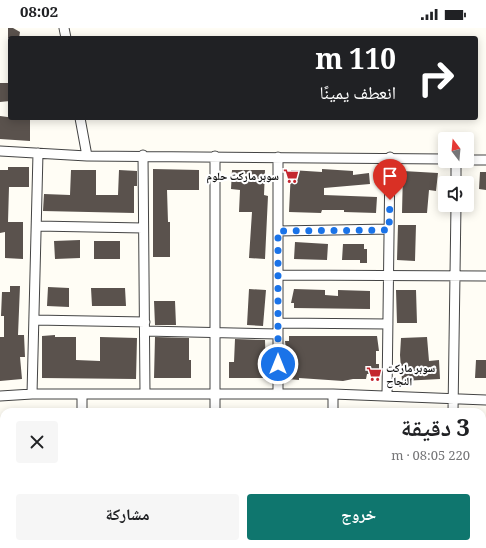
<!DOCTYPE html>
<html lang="ar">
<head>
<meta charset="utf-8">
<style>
	body { margin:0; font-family:Georgia,"Noto Naskh Arabic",serif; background:#f6f6f6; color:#202124; direction:rtl; height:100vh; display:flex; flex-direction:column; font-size:15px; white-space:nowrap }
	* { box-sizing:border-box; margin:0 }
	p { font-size:13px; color:#757577 }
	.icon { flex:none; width:22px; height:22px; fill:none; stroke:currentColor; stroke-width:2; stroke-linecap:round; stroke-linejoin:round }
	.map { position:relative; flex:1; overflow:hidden; direction:ltr }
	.drawer { position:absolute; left:0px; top:380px; width:486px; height:140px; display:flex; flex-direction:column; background:#fff; border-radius:12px 12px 0 0; box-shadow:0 2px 10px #0003; direction:rtl }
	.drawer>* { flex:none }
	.banner { position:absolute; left:8px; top:8px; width:470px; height:84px; border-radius:4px; box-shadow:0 2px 10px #0003; direction:rtl; background:#202124; color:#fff; overflow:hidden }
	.needle { width:26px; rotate:344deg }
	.controls { position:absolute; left:438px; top:104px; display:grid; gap:8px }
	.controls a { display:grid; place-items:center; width:36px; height:36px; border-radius:4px; background:#fff; box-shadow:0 2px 10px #0003; font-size:20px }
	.pin { position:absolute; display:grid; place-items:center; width:34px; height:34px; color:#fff; margin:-41px -17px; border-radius:50% 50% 50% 0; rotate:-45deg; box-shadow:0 0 4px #0007 }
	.pin .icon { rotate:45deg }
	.me { position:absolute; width:44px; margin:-22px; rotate:0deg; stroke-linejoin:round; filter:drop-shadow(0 0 3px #0008) }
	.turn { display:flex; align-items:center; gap:14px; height:84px; padding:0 16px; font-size:18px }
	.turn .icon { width:52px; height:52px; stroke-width:2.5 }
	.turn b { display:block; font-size:28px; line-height:34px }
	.round { display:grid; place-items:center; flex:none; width:42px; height:42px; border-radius:4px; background:#f6f6f6 }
	.headline { display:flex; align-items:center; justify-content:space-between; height:68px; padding:0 16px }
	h1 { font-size:24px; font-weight:800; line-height:30px }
	.action { display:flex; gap:8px; margin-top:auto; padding:8px 16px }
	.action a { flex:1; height:46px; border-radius:4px; background:#0f766e; color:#fff; font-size:16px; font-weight:800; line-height:46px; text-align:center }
	.action a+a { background:#f6f6f6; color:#202124 }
	.status { display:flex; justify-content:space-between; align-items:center; height:28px; padding:0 20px; background:#fff; direction:ltr }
	.status svg { height:11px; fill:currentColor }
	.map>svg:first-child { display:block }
	.building { fill:#5a524d }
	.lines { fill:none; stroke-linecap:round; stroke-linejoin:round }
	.minor-casing { stroke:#444; stroke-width:11 }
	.minor { stroke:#fff; stroke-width:9 }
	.route { stroke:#1a73e8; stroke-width:7; stroke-dasharray:0 12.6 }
	.labels { text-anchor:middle; stroke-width:4; stroke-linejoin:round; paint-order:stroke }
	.poi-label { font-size:11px; font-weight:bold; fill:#111; stroke:#fff; text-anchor:end }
</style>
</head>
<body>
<div class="status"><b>08:02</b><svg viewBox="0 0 49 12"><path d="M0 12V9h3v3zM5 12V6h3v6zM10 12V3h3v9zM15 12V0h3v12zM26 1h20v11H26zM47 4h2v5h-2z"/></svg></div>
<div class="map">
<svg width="486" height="520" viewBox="0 0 486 520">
	<rect width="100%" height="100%" fill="#fffdf5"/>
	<path class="building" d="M8 0H13L20 4 19 10H8Z
		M0 55H10V73L0 74Z
		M0 88 30 92V113L0 111Z
		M8 139H29V159H9L8 194H23V231L5 230V204L0 205V142H8Z
		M153 141 199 142V162H167L168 194H170V229H153Z
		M322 141 353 143V147L369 145 370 156 324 160V167L377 169 376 185 344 184V182H322L321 185 289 184 291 142 322 144Z
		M71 142H96V167H118L119 142 137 143V158H134V185L43 183 44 166 70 167Z
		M232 142H265L264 167 268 168 265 231 249 230 252 184H239L240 162 231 161Z
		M403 143 438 145 436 163 429 162 427 185H402Z
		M480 144H486V162L479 161Z
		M398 197H416L415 233 397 232Z
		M80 212V230L55 231 54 213Z
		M94 213H120V231H94Z
		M295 214 328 216 327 232 294 231Z
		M343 216H364V221H367V235H360V232H342Z
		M10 258H20L18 307H24L25 329H20L22 351 0 353V309H4V288H1L2 264H10Z
		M48 259 69 260V279L47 278Z
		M91 260H125L126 278H92Z
		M249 261 266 262 263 298 247 297Z
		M294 261 325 262V267L338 268V262L370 263V281L294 280V275H291Z
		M396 262H416L417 295H397Z
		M154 273H175L176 297H155Z
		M55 307V309H76V332L100 333V309L137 310 136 351 42 350V308Z
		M289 308H377L379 323H376V336H379V346H367L366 351H353L343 353 299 350V352L287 351 289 323 286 321 285 313H289Z
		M155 309 189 310V332H191V350H154Z
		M427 309 429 333 439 332 440 351 402 353 400 327 401 310Z
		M235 311 265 312 266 350H229V334H234Z
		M476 332H486V350H475Z"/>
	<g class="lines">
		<g class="minor-casing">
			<path id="minor" d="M64 0 66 10
				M80 90 87 128
				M0 123 87 128 445 131
				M143 127 145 365
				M467 132H486
				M456 155V133
				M37 198 143 200
				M278 203 389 201
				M278 247 486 248
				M34 292 145 294
				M278 295 388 296
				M145 303 278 306
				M32 366 38 125
				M278 366V129
				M82 367V384
				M387 367 390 129
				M0 368 32 366H333L486 372
				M215 384V128
				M333 384V366
				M453 384 456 177
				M482 453 486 454
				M85 516V520
				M333 516V520
				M212 520V516
				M447 520V516"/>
		</g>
		<use href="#minor" class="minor"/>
	</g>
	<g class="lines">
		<path class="route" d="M278 336V203L389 202 390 172"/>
	</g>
	<defs>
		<g id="supermarket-bare" transform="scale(1.2)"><path d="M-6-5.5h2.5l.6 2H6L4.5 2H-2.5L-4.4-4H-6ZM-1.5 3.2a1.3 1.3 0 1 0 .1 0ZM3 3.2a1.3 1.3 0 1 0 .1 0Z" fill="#c4262e" stroke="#fff" stroke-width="2.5" paint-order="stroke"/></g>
	</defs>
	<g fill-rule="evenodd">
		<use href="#supermarket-bare" x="291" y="148"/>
		<use href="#supermarket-bare" x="374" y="346"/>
	</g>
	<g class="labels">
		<g class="poi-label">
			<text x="279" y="152">سوبر ماركت حلوم</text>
			<text x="386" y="344" text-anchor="start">سوبر ماركت<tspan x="386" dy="13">النجاح</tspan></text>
		</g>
	</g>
</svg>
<div class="controls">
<a><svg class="needle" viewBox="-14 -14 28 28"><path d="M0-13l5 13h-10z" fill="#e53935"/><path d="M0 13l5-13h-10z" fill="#757577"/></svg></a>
<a><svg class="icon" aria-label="sound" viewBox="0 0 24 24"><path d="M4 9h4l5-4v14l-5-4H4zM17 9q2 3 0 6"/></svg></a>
</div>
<div class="pin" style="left:390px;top:172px;background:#d93025"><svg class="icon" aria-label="arrive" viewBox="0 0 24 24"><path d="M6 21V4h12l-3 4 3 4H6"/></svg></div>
<svg class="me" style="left:278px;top:336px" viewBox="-20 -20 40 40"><circle r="17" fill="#1a73e8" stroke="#fff" stroke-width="3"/><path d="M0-11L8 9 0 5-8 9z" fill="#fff"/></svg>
<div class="banner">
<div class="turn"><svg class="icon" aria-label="right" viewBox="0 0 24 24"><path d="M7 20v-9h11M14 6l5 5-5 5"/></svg><div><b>110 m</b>انعطف يمينًا</div></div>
</div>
<section class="drawer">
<div class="headline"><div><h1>3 دقيقة</h1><p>220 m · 08:05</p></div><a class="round"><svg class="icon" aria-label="close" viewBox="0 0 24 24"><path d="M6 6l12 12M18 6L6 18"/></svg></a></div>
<div class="action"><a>خروج</a><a>مشاركة</a></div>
</section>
</div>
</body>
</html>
